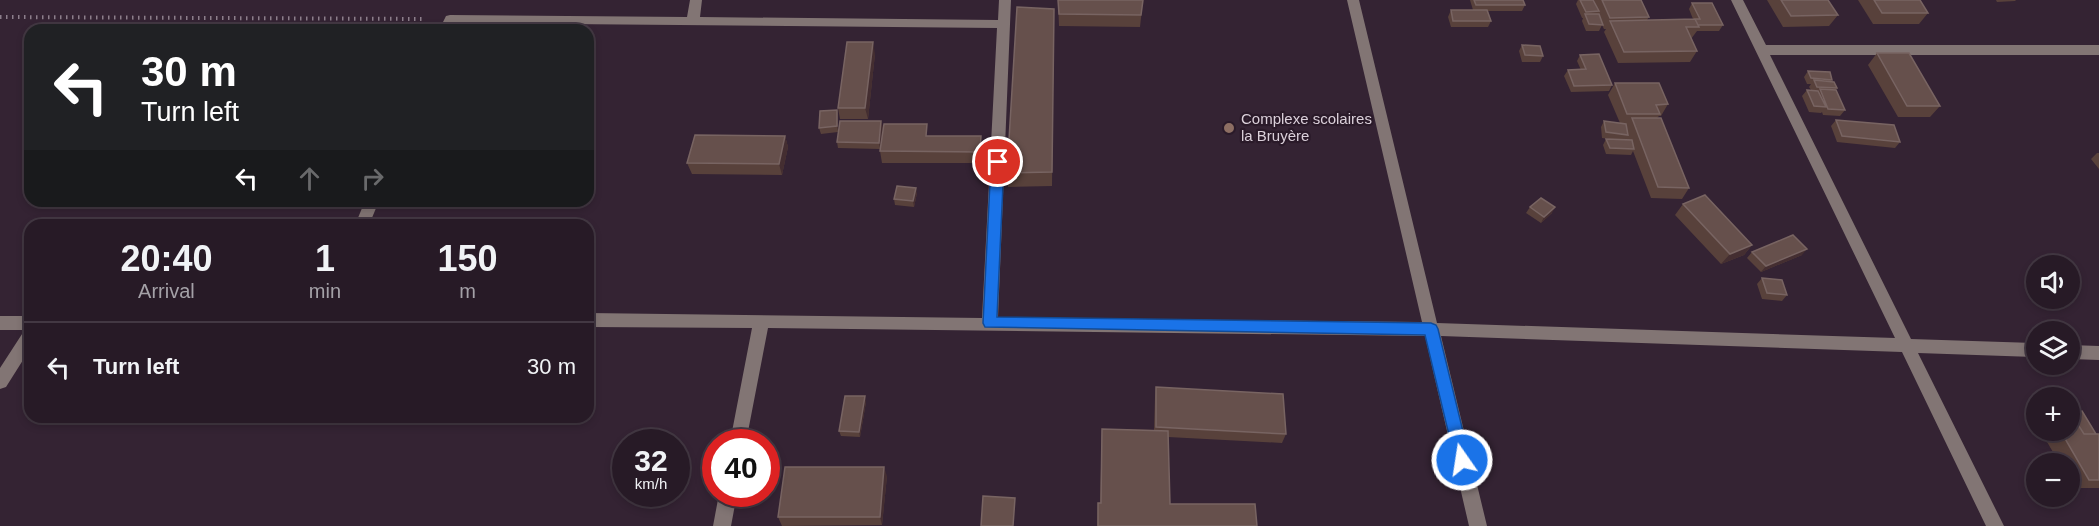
<!DOCTYPE html>
<html lang="en">
<head>
<meta charset="utf-8">
<style>
	body { margin:0; font-family:Arial,sans-serif; background:#2f232e; color:#f1f3f6; height:100vh; display:flex; flex-direction:column; font-size:22px; white-space:nowrap }
	* { box-sizing:border-box; margin:0 }
	p { font-size:20px; color:#a4a1a7 }
	.icon { flex:none; width:33px; height:33px; fill:none; stroke:currentColor; stroke-width:2; stroke-linecap:round; stroke-linejoin:round }
	.map { position:relative; flex:1; overflow:hidden }
	.sheet { position:absolute; left:24px; top:219px; width:570px; height:204px; display:flex; flex-direction:column; background:#271a26; border-radius:18px; box-shadow:0 3px 9px #0003,0 0 0 2px #433843 }
	.sheet>* { flex:none }
	.banner { position:absolute; left:24px; top:24px; width:570px; height:183px; border-radius:18px; box-shadow:0 3px 9px #0003,0 0 0 2px #433843; background:#202124; color:#fff; overflow:hidden }
	.buttons { position:absolute; left:2026px; top:255px; display:grid; gap:12px }
	.buttons a { display:grid; place-items:center; width:54px; height:54px; border-radius:50%; background:#271a26; box-shadow:0 3px 9px #0003,0 0 0 2px #433843; font-size:30px }
	.speed { position:absolute; left:612px; top:429px; display:flex; gap:12px; font-size:30px; font-weight:700; text-align:center }
	.speed>* { display:grid; place-content:center; width:78px; height:78px; border-radius:50%; background:#271a26; box-shadow:0 3px 9px #0003,0 0 0 2px #433843; line-height:1 }
	.speed small { font-size:15px; font-weight:400 }
	.speed .limit { border:9px solid #d22; background:#fff; color:#111 }
	.pin { position:absolute; display:grid; place-items:center; width:51px; height:51px; color:#fff; margin:-26px; border:3px solid #fff; border-radius:50%; box-shadow:0 2px 6px #0007 }
	.me { position:absolute; width:66px; margin:-33px; rotate:347deg; stroke-linejoin:round; filter:drop-shadow(0 0 4px #0008) }
	.turn { display:flex; align-items:center; gap:21px; height:126px; padding:0 18px; font-size:27px }
	.turn .icon { width:78px; height:78px; stroke-width:2.5 }
	.turn b { display:block; font-size:42px; line-height:51px }
	.lanes { display:flex; align-items:center; height:57px; padding:0 18px; background:#0003; justify-content:center; gap:30px; direction:ltr }
	.lanes .off { opacity:.35 }
	.eta { display:flex; justify-content:space-evenly; align-items:center; height:102px; text-align:center }
	.eta b { font-size:36px; font-weight:600; line-height:42px }
	ul { padding:0; list-style:none }
	li { display:flex; align-items:center; gap:18px; height:90px; padding:0 18px; border-top:2px solid #433843 }
	li div { flex:1 }
	li b { display:block; font-size:22px }
	li em { font-style:normal }
	.map>svg:first-child { display:block }
	.lines { fill:none; stroke-linecap:round; stroke-linejoin:round }
	.path { stroke:#8c7e8b; stroke-width:4; stroke-dasharray:1.5 4.5; stroke-linecap:butt }
	.minor { fill:#827574; fill-rule:evenodd }
	.wall { fill:#58413b }
	.shaded-wall { fill:#442e31 }
	.building { fill:#66504c; stroke:#786462; stroke-width:1.5 }
	.route { fill:#1a73e8; stroke:#114b97; stroke-width:1.5 }
	.education-dot { fill:#8d6e63; stroke:#2a1a29; stroke-width:2 }
	.labels { text-anchor:middle; stroke-width:4.5; stroke-linejoin:round; paint-order:stroke }
	.poi-label { font-size:15px; fill:#dbd0da; stroke:#2a1a29; text-anchor:start }
</style>
</head>
<body>
<div class="map">
<svg width="2099" height="526" viewBox="0 0 2099 526">
	<rect width="100%" height="100%" fill="#342333"/>
	<g class="lines">
		<path class="path" d="M0 17 425 19"/>
		<path class="minor" d="M690 0H702L700 17 998 20 999 0H1011L998 318 1422 322 1347 0H1359L1437 323 1895 338 1731 0H1743L1766 45H2099V55H1770L1911 339 2037 343V357L1918 353 2004 526H1986L1902 352 1441 336 1487 526H1469L1425 336 768 328 746 442H730L752 328 588 327V313L982 318 997 28 454 23 451 30H439L446 16 450 15 687 17Z
			M365 201H379L369 225H355Z
			M0 316H30V349L6 387 0 389V368L24 331 29 330H0Z
			M2070 345 2099 346V360L2070 359Z
			M719 494H737L731 526H713Z"/>
	</g>
	<path class="wall" d="M1058 0H1143L1140 27 1059 26Z
		M1470 0H1523L1525 5 1522 11H1488L1491 21 1488 27H1451L1448 17 1451 10H1473Z
		M1575 0H1648H1641L1649 17 1647 20 1693 19 1689 9 1692 3 1723 25 1719 31H1697L1691 39 1697 51 1690 62 1618 63 1604 32 1606 29H1604L1602 25 1599 31H1586L1582 21 1583 18H1582L1576 4 1578 0Z
		M1767 0H1828L1838 15 1829 26 1783 27Z
		M1858 0H1920L1928 13 1919 24H1873Z
		M1996 0H2016L2015 1 1997 2Z
		M1054 9 1052 186 1008 187 1007 173Z
		M1522 45 1543 56 1540 62H1522L1519 51Z
		M1877 53 1940 106 1930 117H1898L1868 65Z
		M875 54 868 119H840L838 108Z
		M1580 55 1612 85 1609 91 1571 92 1564 76 1568 70H1581L1577 61Z
		M1808 71 1832 80 1831 81 1837 88 1836 90 1845 110 1840 116 1823 115 1822 112 1821 113 1809 112 1802 96 1807 90H1811L1809 87 1811 84H1807L1804 77Z
		M1615 83 1668 104 1661 116H1659L1657 118 1689 188 1682 199 1651 198 1633 151 1631 155 1606 154 1603 145 1606 139H1609L1602 138 1601 127 1604 121 1620 123 1608 95Z
		M837 110 838 116V130L883 127 880 149 838 148 837 142 838 132 821 134 819 128Z
		M1836 120 1900 142 1895 148 1837 142 1831 126Z
		M785 136 788 147 782 175 692 174 687 163Z
		M929 136H981V163H882L880 151Z
		M2097 153H2099V169L2091 159Z
		M917 193 914 207 895 205 894 199Z
		M1683 204 1752 245 1744 255 1721 264 1675 215Z
		M1530 207 1552 213 1541 223 1526 213Z
		M1752 252 1802 255 1761 272 1747 258Z
		M1762 278 1787 295 1782 301 1762 299 1757 284Z
		M1156 387 1286 434 1282 443 1168 437 1170 504 1257 526H1097L1098 503H1100L1102 429 1154 430 1155 397Z
		M866 402 860 437 841 436 839 431Z
		M2037 408V425L2030 413Z
		M2040 430H2070L2099 434V488H2074L2070 481V464H2060Z
		M887 476 882 525 782 526 778 517Z"/>
	<path class="shaded-wall" d="M873 42 875 54 868 119 865 108Z
		M837 110 838 116V132L837 126Z
		M881 121 883 127 880 149 879 143Z
		M785 136 788 147 782 175 779 164Z
		M981 136V163L980 152Z
		M916 188 917 193 914 207 913 201Z
		M1555 207 1552 213 1541 223 1544 217Z
		M1752 245 1744 255 1721 264 1730 254Z
		M1807 249 1802 255 1761 272 1766 266Z
		M865 396 866 402 860 437 859 432Z
		M884 467 887 476 882 525 880 517Z"/>
	<path class="building" d="M1058 0H1143L1141 15 1059 14Z
		M1474 0H1523L1525 5H1476Z
		M1580 0H1593L1599 11 1586 12Z
		M1602 0H1641L1649 17 1610 18Z
		M1781 0H1828L1838 15 1791 16Z
		M1874 0H1920L1928 13H1882Z
		M1692 3H1712L1723 25H1698L1695 19H1700Z
		M1017 7 1054 9 1052 172 1007 173Z
		M1451 10H1487L1491 21H1453Z
		M1585 14H1599L1603 25 1589 24Z
		M1695 19 1699 27H1686L1697 51 1624 52 1610 21Z
		M847 42H873L865 108H838Z
		M1522 45 1540 46 1543 56 1525 55Z
		M1877 53H1909L1940 106H1907Z
		M1599 54 1612 85 1574 86 1568 70 1586 69 1580 55Z
		M1808 71 1830 72 1832 80 1811 78Z
		M1814 80 1834 82 1837 88 1817 87Z
		M1615 83H1659L1668 104 1656 105 1660 114H1627Z
		M1820 89 1836 90 1845 110 1828 109Z
		M1807 90 1818 91 1826 107 1814 106Z
		M837 110V126L819 128 820 111Z
		M1632 118H1661L1689 188 1658 187Z
		M1836 120 1894 125 1900 142 1842 136Z
		M840 121H881L879 143 837 142Z
		M1604 121 1626 124 1628 135 1606 132Z
		M884 124H927L926 136H981L980 152 880 151Z
		M695 135 785 136 779 164 687 163Z
		M1606 139 1632 140 1634 149 1610 148Z
		M897 186 916 188 913 201 894 199Z
		M1705 195 1752 245 1730 254 1683 204Z
		M1541 198 1555 207 1544 217 1530 207Z
		M232 224 267 225H231Z
		M1793 235 1807 249 1766 266 1752 252Z
		M1762 278 1782 280 1787 295 1767 293Z
		M1156 387 1283 394 1286 434 1156 427Z
		M845 396H865L859 432 839 431Z
		M2082 411 2096 434H2084L2070 412Z
		M2070 412 2084 434H2099V480H2089L2060 430H2070Z
		M1102 429 1168 431 1170 504H1255L1257 526H1098V503H1101Z
		M785 467H884L880 517H778Z
		M983 496 1015 498 1013 526H981Z"/>
	<path class="route" d="M998 157 1004 162 997 317 1431 323 1436 325 1438 329 1470 460 1468 465 1462 467 1457 465 1455 460 1425 335 985 327 983 323 991 162Z"/>
	<circle class="education-dot" cx="1229" cy="128" r="6"/>
	<g class="labels">
		<g class="poi-label">
			<text x="1241" y="124">Complexe scolaires<tspan x="1241" dy="17">la Bruyère</tspan></text>
		</g>
	</g>
</svg>
<div class="buttons">
<a><svg class="icon" aria-label="sound" viewBox="0 0 24 24"><path d="M4 9h4l5-4v14l-5-4H4zM17 9q2 3 0 6"/></svg></a>
<a><svg class="icon" aria-label="layers" viewBox="0 0 24 24"><path d="M12 4l9 5-9 5-9-5zM3 14l9 5 9-5"/></svg></a>
<a>+</a>
<a>−</a>
</div>
<div class="speed"><div>32<small>km/h</small></div><div class="limit">40</div></div>
<div class="pin" style="left:998px;top:162px;background:#d93025"><svg class="icon" aria-label="arrive" viewBox="0 0 24 24"><path d="M6 21V4h12l-3 4 3 4H6"/></svg></div>
<svg class="me" style="left:1462px;top:460px" viewBox="-20 -20 40 40"><circle r="17" fill="#1a73e8" stroke="#fff" stroke-width="3"/><path d="M0-11L8 9 0 5-8 9z" fill="#fff"/></svg>
<div class="banner">
<div class="turn"><svg class="icon" aria-label="left" viewBox="0 0 24 24"><path d="M17 20v-9H6M10 6l-5 5 5 5"/></svg><div><b>30 m</b>Turn left</div></div>
<div class="lanes"><svg class="icon" aria-label="left" viewBox="0 0 24 24"><path d="M17 20v-9H6M10 6l-5 5 5 5"/></svg><svg class="icon off" aria-label="ahead" viewBox="0 0 24 24"><path d="M12 20V5M6 11l6-6 6 6"/></svg><svg class="icon off" aria-label="right" viewBox="0 0 24 24"><path d="M7 20v-9h11M14 6l5 5-5 5"/></svg></div>
</div>
<section class="sheet">
<div class="eta">
<div><b>20:40</b><p>Arrival</p></div>
<div><b>1</b><p>min</p></div>
<div><b>150</b><p>m</p></div>
</div>
<ul>
<li><svg class="icon" aria-label="left" viewBox="0 0 24 24"><path d="M17 20v-9H6M10 6l-5 5 5 5"/></svg><div><b>Turn left</b></div><em>30 m</em></li>
</ul>
</section>
</div>
</body>
</html>
